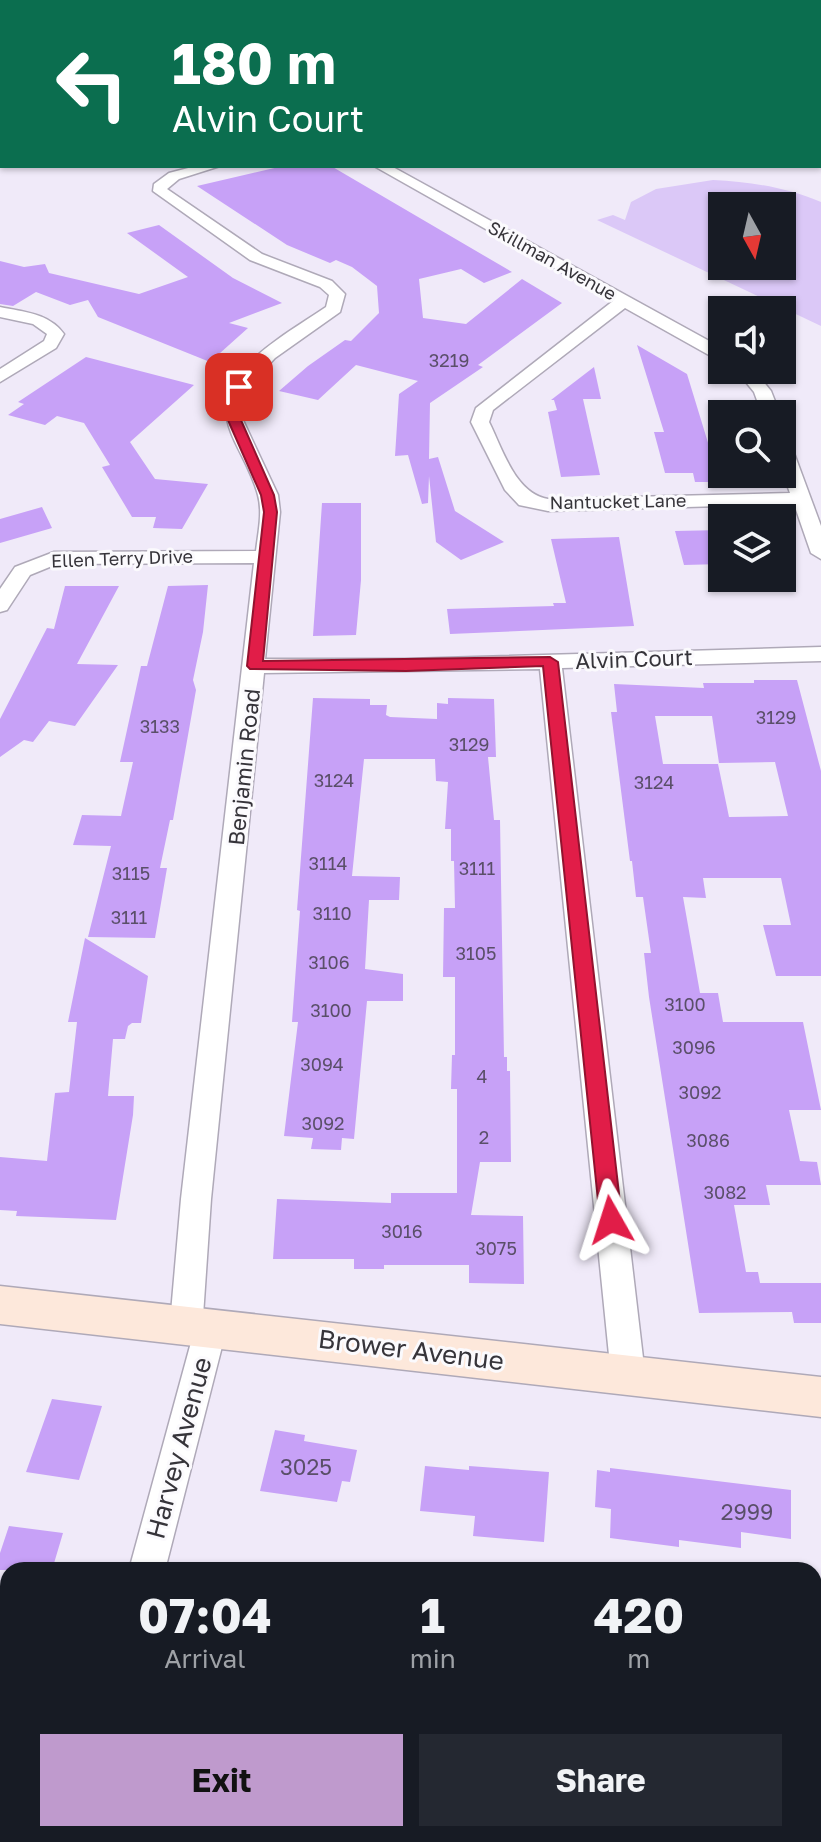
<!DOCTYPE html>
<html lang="en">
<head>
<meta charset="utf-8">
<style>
	body { margin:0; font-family:"Golos Text",sans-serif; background:#242831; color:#f1f3f6; height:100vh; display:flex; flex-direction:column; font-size:30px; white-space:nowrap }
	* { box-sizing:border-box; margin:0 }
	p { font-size:26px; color:#9ea1a6 }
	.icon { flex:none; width:44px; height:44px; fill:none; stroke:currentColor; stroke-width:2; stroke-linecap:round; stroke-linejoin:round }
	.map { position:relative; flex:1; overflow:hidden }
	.details { position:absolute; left:0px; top:1562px; width:822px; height:280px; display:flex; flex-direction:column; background:#171b24; border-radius:24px 24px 0 0; box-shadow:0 2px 6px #0004 }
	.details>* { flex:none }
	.banner { position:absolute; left:0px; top:0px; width:822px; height:168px; box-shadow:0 2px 6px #0004; background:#0b6e4f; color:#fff; overflow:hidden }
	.needle { width:52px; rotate:172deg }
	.buttons { position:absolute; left:708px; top:192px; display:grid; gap:16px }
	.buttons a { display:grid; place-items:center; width:88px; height:88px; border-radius:0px; background:#171b24; box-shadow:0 2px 6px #0004; font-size:40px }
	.pin { position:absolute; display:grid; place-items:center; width:68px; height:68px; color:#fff; margin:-34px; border-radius:16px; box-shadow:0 4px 12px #0006 }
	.me { position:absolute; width:88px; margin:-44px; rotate:354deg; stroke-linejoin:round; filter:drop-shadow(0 0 6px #0008) }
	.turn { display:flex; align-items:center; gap:28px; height:168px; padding:0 40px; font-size:36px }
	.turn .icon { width:104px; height:104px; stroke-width:2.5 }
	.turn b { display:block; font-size:56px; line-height:68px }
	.eta { display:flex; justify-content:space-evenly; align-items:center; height:136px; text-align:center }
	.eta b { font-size:48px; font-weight:700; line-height:56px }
	.action { display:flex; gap:16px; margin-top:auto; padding:16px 40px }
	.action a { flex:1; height:92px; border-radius:0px; background:#bf9acd; color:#111; font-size:32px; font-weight:700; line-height:92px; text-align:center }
	.action a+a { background:#242831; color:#f1f3f6 }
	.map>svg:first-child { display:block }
	.green { fill:#dbc8f7; fill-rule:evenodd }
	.building { fill:#c7a1f7; fill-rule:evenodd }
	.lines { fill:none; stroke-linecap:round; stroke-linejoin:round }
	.minor-casing { stroke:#afa9b8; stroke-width:3 }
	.secondary-casing { stroke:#afa9b8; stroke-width:3 }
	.minor { fill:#fff; fill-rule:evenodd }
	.secondary { fill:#fde8db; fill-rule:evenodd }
	.route { fill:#e11d48; stroke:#92132f; stroke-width:2 }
	.labels { text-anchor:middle; stroke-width:6; stroke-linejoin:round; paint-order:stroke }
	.far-street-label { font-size:18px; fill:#36343a; stroke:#fbfafd }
	.number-label { font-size:18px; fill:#5a4f69 }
	.street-label { font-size:22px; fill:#36343a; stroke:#fbfafd }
	.near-number-label { font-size:22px; fill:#5a4f69 }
	.near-street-label { font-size:26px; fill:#36343a; stroke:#fbfafd }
</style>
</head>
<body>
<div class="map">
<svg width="821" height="1842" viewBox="0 0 821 1842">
	<rect width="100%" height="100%" fill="#f0eaf9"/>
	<path class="green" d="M0 0H359L2 2V39Z
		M713 180C751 182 785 187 821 202V326L597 220 613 215 625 220 631 202 656 189ZM722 206H782V266H722Z"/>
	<path class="building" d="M283 166H331L512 272 484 283 461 269 419 279 423 318 466 324 522 279 562 303 478 365 483 367 430 403 429 459 438 457 455 511 504 542 461 560 436 542 429 476 428 503 422 504 408 455 395 456 399 394 418 381 356 365 318 400 279 391 308 366 345 340 351 341 379 313 377 286 352 267 336 260 330 263 287 245 197 186Z
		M159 225 233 278 282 303 229 323 248 328 210 362 98 317 88 300 70 305 36 292 13 306 0 304V261L24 267 45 264 49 273 139 294 188 277 127 233Z
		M637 345 687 374 720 482H695L693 473H665L654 432H664Z
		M86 357 194 385 130 442 155 479 208 484 182 529 153 528 156 517H132L102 467 110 465 84 423 57 416 45 425 8 415 24 404 18 402Z
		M594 367 601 399H583L600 475 561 477 548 412 557 410 554 400H551Z
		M322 503H361V580L356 635 313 636Z
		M42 507 52 528 0 543V519Z
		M722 530V564L684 565 675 531Z
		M619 537 634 626 450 634 447 609 554 606 553 603H566L551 539Z
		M208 585 203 632 193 680 196 690 173 820H170L160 868H167L155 938 88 937 111 846 73 845 82 815 121 816 133 762H120L141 666H147L168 586Z
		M65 586H119L77 664 118 665 75 726 49 721 33 742 24 740 0 757V719L47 628 54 629Z
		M754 680H797L821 771V976H776L763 925H791L781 878H703L706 898 683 897 700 993H718L723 1022H803L821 1110H789L800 1161 817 1162 821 1185H766L770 1205H734L746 1272H758L760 1283H821V1323H794L792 1312 699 1313 649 997 644 953H651L643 897H636L632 861H630L611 712H617L614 684 704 688 703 683H754ZM655 716H712L719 763 775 762 788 816 729 817 718 764H663Z
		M313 698 370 699V705H387L386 715 390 717 437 719V703L448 704V698L494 699 496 757H488L494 820H500L504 1057H507V1071H510L511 1162H480L471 1215 523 1216 524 1284 469 1283V1265H384V1269H354V1259H273L277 1199 391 1203V1193H457V1089H451L452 1055H455V977H443L444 908H455L454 861H451V829H445L448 782 436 781 435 759H364L352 876 400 877 399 900H369L365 969 403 974V1001H367L354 1139 342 1138 341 1150 311 1149 313 1138 284 1136 298 1022H292L300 911 297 910Z
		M85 938 148 976 141 1023H132L128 1026 125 1039H113L108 1096H134L133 1115 116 1220 16 1216 17 1211 0 1210V1157L47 1161 55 1093 69 1092 77 1022H68Z
		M52 1399 102 1406 79 1480 26 1472Z
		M275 1430 305 1435 304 1441 357 1450 350 1482 342 1481 337 1502 260 1491Z
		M425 1466 469 1470V1466L549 1472 544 1542 473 1536 475 1516 420 1511Z
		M610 1468 791 1490V1539L741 1532V1548L679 1540V1547L610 1538 611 1509 595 1507 597 1470 610 1472Z
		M9 1526 63 1533 52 1570H0V1553Z"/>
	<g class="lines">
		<g class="minor-casing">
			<path id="minor" d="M788 0H802L804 2H790Z
				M820 10 821 11V19L820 18Z
				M820 38H821V46H820Z
				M2 44V52L0 53V45Z
				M821 104V113H820V104Z
				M0 124H2L0 133Z
				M196 166H220L179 179 167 189 262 254 332 281 345 294 340 312 275 358 251 384 244 399 242 418 278 495 280 512 265 659H406L821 647V661L562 668 645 1375 640 1385 628 1389 616 1385 611 1375 540 669 264 673 211 1199 203 1316 211 1313 222 1317 227 1327 165 1570H129L193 1335 186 1338 175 1334 170 1324 181 1199 254 563 57 564 30 575 7 610 0 612V589L15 567 54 552 256 551C258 533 263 513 258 495 244 442 198 414 251 361 273 340 301 324 326 307L329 295 320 287 250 260 153 191 154 184 169 173Z
				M374 166H391L722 348V360L716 359 625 308 493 410 489 422C503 450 515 493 548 499L790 493 782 471V439L791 445 821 526V559L811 553 794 504 548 511 519 505 505 490 471 422 476 408 613 301Z
				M0 307C24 312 49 313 64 334L56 348 0 382V369L44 341 47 334 33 324 0 317Z
				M736 370H754L771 391 780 414H762L754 392Z
				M293 1834H333L330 1842H290Z
				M429 1834H503L506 1842H432Z"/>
		</g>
		<g class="secondary-casing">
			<path id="secondary" d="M0 1286 821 1377V1417L0 1324Z"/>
		</g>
		<use href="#minor" class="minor"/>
		<use href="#secondary" class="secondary"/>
	</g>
	<path class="route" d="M234 385 245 387 239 405 240 418 274 495 277 512 263 661 550 657 558 662 622 1220 618 1226 611 1228 603 1226 600 1220 543 666 406 671 250 669 247 666 264 512 261 495 227 418 226 405Z"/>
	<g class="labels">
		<g class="far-street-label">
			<text transform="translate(552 261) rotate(29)" y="6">Skillman Avenue</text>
			<text transform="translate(618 502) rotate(-1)" y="6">Nantucket Lane</text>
			<text transform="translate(122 559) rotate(-2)" y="6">Ellen Terry Drive</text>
		</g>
		<g class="number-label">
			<text x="449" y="367">3219</text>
			<text x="776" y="724">3129</text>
			<text x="160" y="733">3133</text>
			<text x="469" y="751">3129</text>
			<text x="334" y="787">3124</text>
			<text x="654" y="789">3124</text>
			<text x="328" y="870">3114</text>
			<text x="477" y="875">3111</text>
			<text x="131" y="880">3115</text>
			<text x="332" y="920">3110</text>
			<text x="129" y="924">3111</text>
			<text x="476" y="960">3105</text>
			<text x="329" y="969">3106</text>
			<text x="685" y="1011">3100</text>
			<text x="331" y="1017">3100</text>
			<text x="694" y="1054">3096</text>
			<text x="322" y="1071">3094</text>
			<text x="482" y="1083">4</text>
			<text x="700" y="1099">3092</text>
			<text x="323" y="1130">3092</text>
			<text x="484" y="1144">2</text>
			<text x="708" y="1147">3086</text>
			<text x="725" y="1199">3082</text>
			<text x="402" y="1238">3016</text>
			<text x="496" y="1255">3075</text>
		</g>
		<g class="street-label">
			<text transform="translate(634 659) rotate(-2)" y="8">Alvin Court</text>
			<text transform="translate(244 767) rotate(-84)" y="8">Benjamin Road</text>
		</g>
		<g class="near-number-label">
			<text x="306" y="1475">3025</text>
			<text x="747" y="1520">2999</text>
		</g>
		<g class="near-street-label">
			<text transform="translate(411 1350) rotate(7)" y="9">Brower Avenue</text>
			<text transform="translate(179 1448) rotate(-75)" y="9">Harvey Avenue</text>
		</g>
	</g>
</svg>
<div class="buttons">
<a><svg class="needle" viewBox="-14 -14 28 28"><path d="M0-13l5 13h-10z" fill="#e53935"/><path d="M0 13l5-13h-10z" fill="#9ea1a6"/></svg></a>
<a><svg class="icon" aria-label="sound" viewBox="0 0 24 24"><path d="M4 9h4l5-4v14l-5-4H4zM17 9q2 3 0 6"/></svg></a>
<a><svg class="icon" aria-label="search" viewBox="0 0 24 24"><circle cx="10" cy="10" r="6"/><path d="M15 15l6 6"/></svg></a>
<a><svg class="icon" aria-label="layers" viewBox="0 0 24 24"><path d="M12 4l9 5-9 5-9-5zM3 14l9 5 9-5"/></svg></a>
</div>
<div class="pin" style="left:239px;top:387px;background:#d93025"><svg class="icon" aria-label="arrive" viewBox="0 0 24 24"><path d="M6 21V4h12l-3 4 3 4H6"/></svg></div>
<svg class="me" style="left:611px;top:1220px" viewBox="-20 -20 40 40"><path d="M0-17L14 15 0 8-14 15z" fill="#e11d48" stroke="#fff" stroke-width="4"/></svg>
<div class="banner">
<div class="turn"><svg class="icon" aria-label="left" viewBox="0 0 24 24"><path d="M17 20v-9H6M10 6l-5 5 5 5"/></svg><div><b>180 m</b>Alvin Court</div></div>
</div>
<section class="details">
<div class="eta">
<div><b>07:04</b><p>Arrival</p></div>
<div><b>1</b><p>min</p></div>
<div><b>420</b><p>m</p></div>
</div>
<div class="action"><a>Exit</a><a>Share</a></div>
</section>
</div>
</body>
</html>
